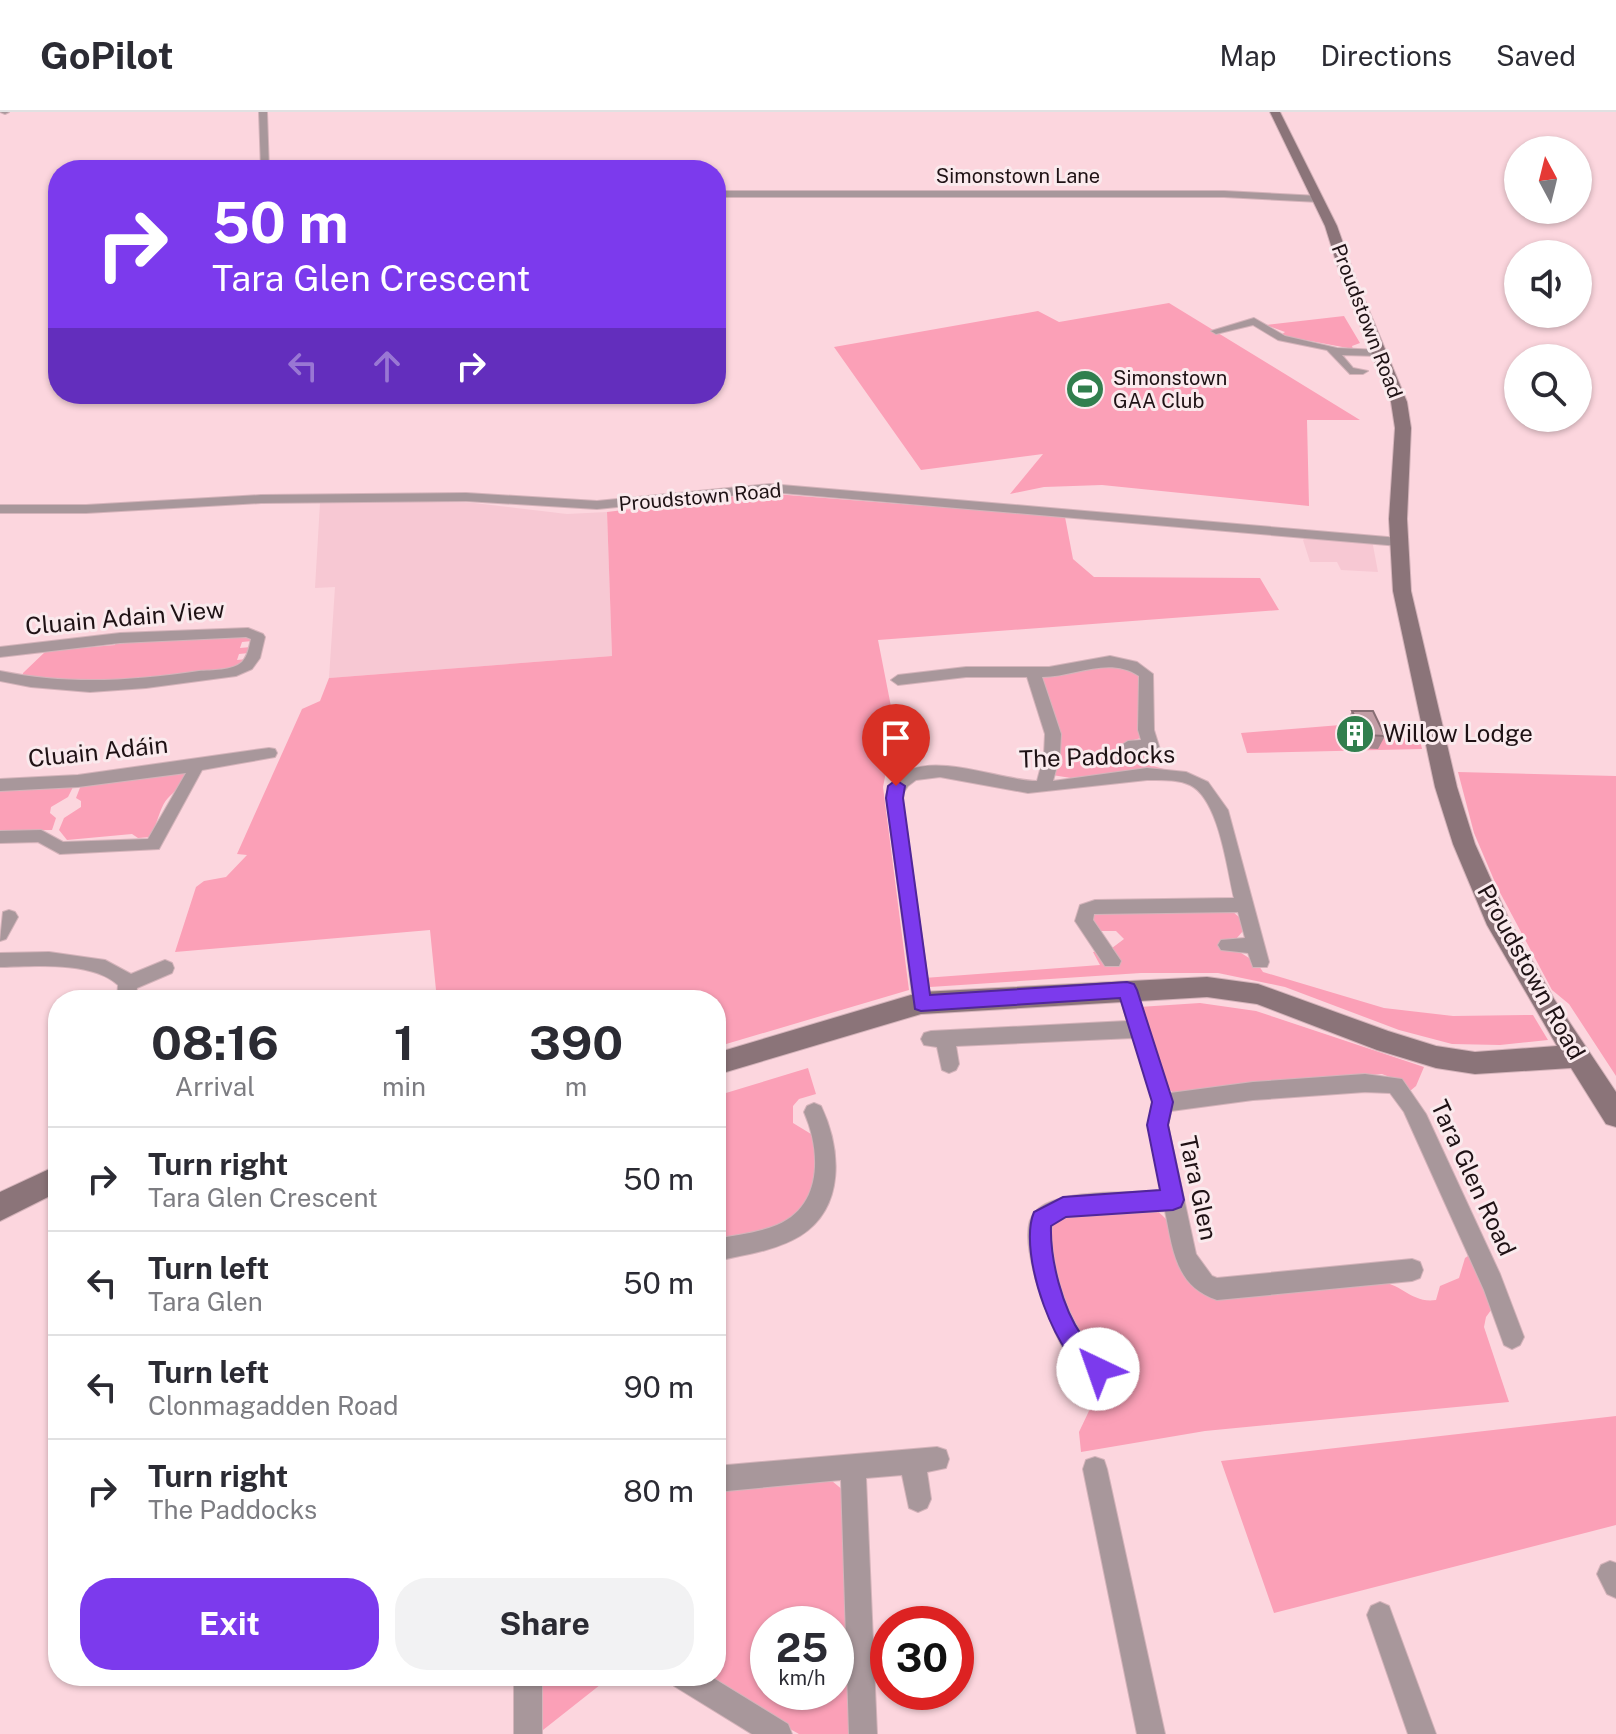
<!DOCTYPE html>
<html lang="en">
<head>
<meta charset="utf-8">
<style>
	body { margin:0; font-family:"Public Sans",sans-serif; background:#f2f2f3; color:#2b2b33; height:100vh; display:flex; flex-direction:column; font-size:30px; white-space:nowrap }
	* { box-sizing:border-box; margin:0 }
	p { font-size:26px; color:#7c7c81 }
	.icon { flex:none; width:44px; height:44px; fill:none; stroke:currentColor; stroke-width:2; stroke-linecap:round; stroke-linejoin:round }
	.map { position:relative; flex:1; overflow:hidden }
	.details { position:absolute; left:48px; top:878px; width:678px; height:696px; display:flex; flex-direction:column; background:#fff; border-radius:32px; box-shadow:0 2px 6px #0004 }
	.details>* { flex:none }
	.guide { position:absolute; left:48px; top:48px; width:678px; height:244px; border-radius:32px; box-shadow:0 2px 6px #0004; background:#7c3aed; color:#fff; overflow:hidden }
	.needle { width:52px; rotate:353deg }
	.controls { position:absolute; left:1504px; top:24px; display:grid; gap:16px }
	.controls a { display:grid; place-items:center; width:88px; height:88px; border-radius:50%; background:#fff; box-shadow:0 2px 6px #0004; font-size:40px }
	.speed { position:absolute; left:750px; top:1494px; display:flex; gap:16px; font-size:40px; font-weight:700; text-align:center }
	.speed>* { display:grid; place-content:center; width:104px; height:104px; border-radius:50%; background:#fff; box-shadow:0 2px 6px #0004; line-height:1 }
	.speed small { font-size:20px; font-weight:400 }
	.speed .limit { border:12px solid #d22; background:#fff; color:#111 }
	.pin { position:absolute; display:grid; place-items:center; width:68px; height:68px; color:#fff; margin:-82px -34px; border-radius:50% 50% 50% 0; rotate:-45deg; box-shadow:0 0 8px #0007 }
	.pin .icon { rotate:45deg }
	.me { position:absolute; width:88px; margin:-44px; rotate:318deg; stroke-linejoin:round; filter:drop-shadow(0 0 6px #0008) }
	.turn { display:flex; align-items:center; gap:28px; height:168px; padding:0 32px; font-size:36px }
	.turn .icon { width:104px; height:104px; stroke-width:2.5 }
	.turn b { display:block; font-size:56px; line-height:68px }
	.lanes { display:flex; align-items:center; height:76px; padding:0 32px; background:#0003; justify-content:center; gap:40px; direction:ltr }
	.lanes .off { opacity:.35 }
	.eta { display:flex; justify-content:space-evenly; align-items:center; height:136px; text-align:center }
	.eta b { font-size:48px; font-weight:700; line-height:56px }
	.primary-button { display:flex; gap:16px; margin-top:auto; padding:16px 32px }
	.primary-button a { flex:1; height:92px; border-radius:32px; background:#7c3aed; color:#fff; font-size:32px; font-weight:700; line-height:92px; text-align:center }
	.primary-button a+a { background:#f2f2f3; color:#2b2b33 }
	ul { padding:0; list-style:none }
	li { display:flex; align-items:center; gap:24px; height:104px; padding:0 32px; border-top:2px solid #e1e1e2 }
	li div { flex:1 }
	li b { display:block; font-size:30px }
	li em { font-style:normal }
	header { display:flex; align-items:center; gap:48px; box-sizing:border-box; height:112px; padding:0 40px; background:#fff; border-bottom:2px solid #e1e1e2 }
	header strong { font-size:38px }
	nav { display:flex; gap:44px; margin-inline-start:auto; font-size:28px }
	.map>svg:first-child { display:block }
	.built { fill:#f7c8d3 }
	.green { fill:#fba0b7; fill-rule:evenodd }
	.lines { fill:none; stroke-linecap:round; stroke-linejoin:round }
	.street-casing { stroke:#d4b3ba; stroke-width:2 }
	.secondary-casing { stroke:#d4b3ba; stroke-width:2 }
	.street { fill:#a8979b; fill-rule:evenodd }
	.secondary { fill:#8b7479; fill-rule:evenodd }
	.wall { fill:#a7878e }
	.building { fill:#c29da5; stroke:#886e74; stroke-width:2 }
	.route { fill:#7c3aed; stroke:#51269a; stroke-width:2 }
	.labels { text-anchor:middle; stroke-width:6; stroke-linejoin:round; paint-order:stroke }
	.far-street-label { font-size:20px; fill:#1f1215; stroke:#faeaed }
	.far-poi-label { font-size:20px; fill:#1f1215; stroke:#faeaed; text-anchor:start }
	.street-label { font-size:24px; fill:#1f1215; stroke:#faeaed }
	.poi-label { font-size:24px; fill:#1f1215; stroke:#faeaed; text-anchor:start }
</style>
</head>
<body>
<header>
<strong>GoPilot</strong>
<nav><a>Map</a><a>Directions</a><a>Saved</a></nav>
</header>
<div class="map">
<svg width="1616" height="1622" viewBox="0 0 1616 1622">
	<rect width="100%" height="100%" fill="#fcd6de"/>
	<path class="built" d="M385 389 474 391 567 402 607 400 612 544 329 566 335 475 315 476 320 391Z
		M1307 424 1372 428 1378 460 1341 458 1337 450H1310L1303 428Z"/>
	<path class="green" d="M1169 191 1360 308H1307L1309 394 1102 373 1044 375 1010 382 1043 342 921 358 834 235 1038 199 1059 210Z
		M1344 204 1360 231 1352 234 1353 237 1284 224 1281 223 1285 220 1266 213Z
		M762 381 1065 405 1073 447 1094 465 1260 466 1279 498 878 528 895 615 883 675 909 878 716 935V888H437L430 818 175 840 196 775 204 769 226 765 247 743 237 742 302 597 320 589 329 566 612 544 607 400Z
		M252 525V529L242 530 240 536 251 535 249 541 239 542 237 548 247 547 236 555 99 572 22 565 23 561 46 539 115 533 116 529Z
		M1114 553 1140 563 1141 626 1126 630 1145 639 1153 654 1171 659H1134L1071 666 1052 663 1041 566Z
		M1365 611 1417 615 1422 637 1247 641 1241 621Z
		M1458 660 1616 664V964L1569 892 1552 878 1497 775 1474 721Z
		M186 661C185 671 175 679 168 686 161 693 158 708 154 717L157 719 151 725 138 726 132 722 67 728 59 718 64 706 81 695V689L76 686 81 673Z
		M73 675 68 685 51 695 50 701 56 706 52 718 0 719V678Z
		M1232 799 1239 805 1243 819 1236 827 1238 839 1257 851 1263 860 1384 896 1453 904 1533 903 1548 928 1500 933 1452 932 1399 918 1285 875 1218 861H1141L930 875 924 866 1100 853 1093 840 1098 839 1114 844 1112 836 1124 827 1116 819H1097L1091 803 1097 800Z
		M1200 891 1256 899 1424 955 1416 974 1410 979 1395 967 1382 962 1175 982 1166 975 1139 895Z
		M808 956 816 982 799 987 793 994V1011L816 1025 814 1079 794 1106 776 1115 716 1129V984Z
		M1154 1097C1192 1120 1166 1169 1219 1187 1271 1182 1326 1172 1379 1170 1400 1170 1412 1192 1436 1188L1440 1174 1459 1166 1465 1146 1471 1142 1494 1194 1486 1205 1484 1215 1509 1290 1205 1319 1081 1340 1079 1320 1097 1282H1111L1118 1277 1124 1257C1112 1228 1093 1238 1077 1219 1059 1197 1052 1140 1049 1111L1054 1106Z
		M1616 1304V1413L1274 1501 1221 1349Z
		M823 1368 832 1369 844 1379 850 1622H799L710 1572 706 1564H716V1378ZM768 1512H836V1580H768Z
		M543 1564H643V1569H605L543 1618Z"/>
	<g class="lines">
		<g class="street-casing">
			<path id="street" d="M0 0H9L5 2Z
				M259 0H267L269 58H261Z
				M716 79H1224L1319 84 1323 87 1319 90 1224 85H716Z
				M1254 206 1285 224 1337 236 1379 238 1384 241 1379 244 1342 243 1353 256 1368 259 1363 262H1350L1327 238 1278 228 1253 213 1216 222 1211 219Z
				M770 372 1399 426 1406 430 1399 434 770 380 597 397 466 389 261 391 86 401H0V393H86L261 383 466 381 597 389Z
				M248 516 263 522 265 525 260 546 252 557 236 564 146 576 90 580 31 575 0 569V559C68 573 131 569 199 559 212 558 232 559 242 550 248 544 249 535 251 527L246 525 120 531 0 545V535L120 521Z
				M1110 544 1137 550 1153 562 1154 618 1163 647 1161 651H1149L1145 639H1128L1120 634 1128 629 1141 628 1138 618 1139 564C1108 544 1076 565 1042 565L1061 622 1060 643 1053 669 1147 656 1186 660 1208 670 1228 698 1269 850 1267 855H1253L1248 841 1221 838 1218 833 1221 828 1245 826 1238 800 1094 802 1093 808 1121 849 1119 854H1105L1075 809 1080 793 1095 788 1234 786C1227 757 1219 687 1190 673 1177 667 1161 668 1147 668L1028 681 940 665 916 668 908 674 902 683 931 891 928 897 921 899 914 897 886 683C907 626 995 669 1037 669L1044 643 1045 622 1027 565H966L898 573 891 568 898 563 966 555H1049Z
				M269 636 275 637 277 641 275 645 202 658 159 737 60 742 38 730 0 731V719L41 718 63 730 148 727 186 661 78 675 0 679V667L78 663Z
				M9 798 15 800 18 805 6 827 0 829 3 800Z
				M49 840 105 848 131 862 165 848 172 851 174 856 172 861 137 876 135 888H117L118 873C93 849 33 854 0 855V841Z
				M1127 870 1134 872 1136 878 1170 981 1253 970 1365 962 1402 967 1426 1002 1500 1162 1524 1225 1520 1233 1512 1237 1504 1233 1484 1178 1404 1000 1390 981 1365 980 1253 988 1171 999 1168 1013 1196 1142 1212 1164 1217 1166 1412 1147 1420 1150 1423 1158 1420 1166 1412 1169 1217 1188C1175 1174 1173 1137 1165 1099L1066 1105 1052 1113 1051 1121C1053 1156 1063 1193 1082 1223 1090 1236 1104 1243 1110 1257L1106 1265 1098 1269C1085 1264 1073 1252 1066 1241 1051 1218 1013 1122 1035 1100 1056 1076 1130 1081 1161 1079L1148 1013 1153 990 1133 926 956 934 959 952 956 958 949 961 942 958 937 935 924 933 921 927 924 921 931 919 1127 909 1118 878 1120 872Z
				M814 991 821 994C841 1036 846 1095 800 1124 775 1139 744 1143 716 1149V1127C736 1123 758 1121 777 1113 823 1094 821 1039 804 1000L807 994Z
				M937 1335 946 1338 949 1347 946 1356 927 1360 931 1387 927 1396 918 1400 909 1396 902 1363 866 1366 877 1622H849L841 1368 716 1380V1354Z
				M1095 1345 1104 1348 1107 1357 1165 1622H1137L1083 1357 1086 1348Z
				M1610 1449 1616 1451V1486L1607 1482 1597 1462 1601 1453Z
				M1380 1490 1389 1494 1436 1622H1408L1367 1503 1371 1494Z
				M514 1564H542V1622H514Z
				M670 1564H710L788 1612 792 1622H752L674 1574Z"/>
		</g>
		<g class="secondary-casing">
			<path id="secondary" d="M1270 0H1280L1337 114 1355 165 1407 290 1411 316 1407 407 1411 479 1457 675 1475 732 1510 810 1554 887 1616 980V1015L1606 1012 1571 956 1475 962 1436 956 1377 938 1257 892 1207 885 921 902 716 963V941L921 880 1207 865 1258 872 1388 919 1436 934 1475 940 1557 934 1487 813 1453 732 1435 675 1393 479 1389 407 1395 316 1391 290 1341 165 1325 114Z
				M58 1053V1080L0 1109V1080Z"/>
		</g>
		<use href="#street" class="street"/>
		<use href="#secondary" class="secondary"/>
	</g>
	<path class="wall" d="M1352 599 1385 624 1378 637 1357 636 1345 612Z"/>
	<path class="building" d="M1352 599H1373L1385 624 1364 623Z"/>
	<path class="route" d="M896 668 905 674 903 686 930 883 1127 870 1134 872 1137 878 1173 990 1168 1013 1184 1088 1181 1095 1173 1098 1066 1105 1051 1114C1050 1147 1062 1196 1082 1224 1090 1236 1104 1243 1110 1257L1107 1266 1098 1269C1056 1252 1017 1141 1034 1100L1063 1085 1160 1078 1147 1013 1152 990 1120 886 921 899 915 897 886 686 888 674Z"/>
	<defs>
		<g id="stadium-disc" transform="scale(2)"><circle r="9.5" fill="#317f4e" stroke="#faeaed"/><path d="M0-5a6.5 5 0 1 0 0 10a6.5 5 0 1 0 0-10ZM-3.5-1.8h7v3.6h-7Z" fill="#fff"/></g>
		<g id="building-disc" transform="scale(2)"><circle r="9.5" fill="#317f4e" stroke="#faeaed"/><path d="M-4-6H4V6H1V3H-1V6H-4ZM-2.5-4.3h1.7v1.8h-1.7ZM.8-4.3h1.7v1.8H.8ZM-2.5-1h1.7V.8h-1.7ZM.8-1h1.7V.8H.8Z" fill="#fff"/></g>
	</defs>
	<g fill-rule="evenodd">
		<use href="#stadium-disc" x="1085" y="277"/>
		<use href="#building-disc" x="1355" y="622"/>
	</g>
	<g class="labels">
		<g class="far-street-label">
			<text x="1018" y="71">Simonstown Lane</text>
			<text transform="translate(1367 209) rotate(69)" y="7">Proudstown Road</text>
			<text transform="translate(700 385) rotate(-5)" y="7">Proudstown Road</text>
		</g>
		<g class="far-poi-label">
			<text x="1113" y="273">Simonstown<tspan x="1113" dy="23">GAA Club</tspan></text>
		</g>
		<g class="street-label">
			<text transform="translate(125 506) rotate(-5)" y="8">Cluain Adain View</text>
			<text transform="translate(98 640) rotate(-6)" y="8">Cluain Adáin</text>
			<text transform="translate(1097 645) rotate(-2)" y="8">The Paddocks</text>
			<text transform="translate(1531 860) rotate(61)" y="8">Proudstown Road</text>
			<text transform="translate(1473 1066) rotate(65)" y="8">Tara Glen Road</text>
			<text transform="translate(1198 1076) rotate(78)" y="8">Tara Glen</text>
		</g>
		<g class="poi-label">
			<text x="1383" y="630">Willow Lodge</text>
		</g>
	</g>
</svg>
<div class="controls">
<a><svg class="needle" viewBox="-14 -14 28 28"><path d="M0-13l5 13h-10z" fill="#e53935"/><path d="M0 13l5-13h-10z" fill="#7c7c81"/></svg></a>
<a><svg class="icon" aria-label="sound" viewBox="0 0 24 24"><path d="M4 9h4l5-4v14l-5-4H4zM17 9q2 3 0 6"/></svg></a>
<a><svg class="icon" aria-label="search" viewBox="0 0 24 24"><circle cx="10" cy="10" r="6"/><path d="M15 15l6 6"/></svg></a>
</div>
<div class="speed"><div>25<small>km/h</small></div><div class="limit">30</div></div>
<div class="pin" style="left:896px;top:674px;background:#d93025"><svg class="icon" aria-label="arrive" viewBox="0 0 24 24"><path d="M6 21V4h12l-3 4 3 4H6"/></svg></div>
<svg class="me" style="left:1098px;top:1257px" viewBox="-20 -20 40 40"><circle r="19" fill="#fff"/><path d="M0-13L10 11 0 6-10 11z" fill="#7c3aed"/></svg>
<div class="guide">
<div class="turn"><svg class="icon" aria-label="right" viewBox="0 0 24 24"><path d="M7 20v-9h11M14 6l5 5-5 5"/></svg><div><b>50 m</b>Tara Glen Crescent</div></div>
<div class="lanes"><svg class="icon off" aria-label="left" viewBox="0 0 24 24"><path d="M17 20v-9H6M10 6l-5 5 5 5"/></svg><svg class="icon off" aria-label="ahead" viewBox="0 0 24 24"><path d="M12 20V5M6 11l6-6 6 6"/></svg><svg class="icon" aria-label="right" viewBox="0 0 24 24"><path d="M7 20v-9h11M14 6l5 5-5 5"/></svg></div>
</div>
<section class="details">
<div class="eta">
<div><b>08:16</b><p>Arrival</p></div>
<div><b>1</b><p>min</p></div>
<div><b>390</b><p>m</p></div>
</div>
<ul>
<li><svg class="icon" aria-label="right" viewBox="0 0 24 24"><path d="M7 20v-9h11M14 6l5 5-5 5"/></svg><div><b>Turn right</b><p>Tara Glen Crescent</p></div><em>50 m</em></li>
<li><svg class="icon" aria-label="left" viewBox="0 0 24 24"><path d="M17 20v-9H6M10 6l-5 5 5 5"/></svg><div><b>Turn left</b><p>Tara Glen</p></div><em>50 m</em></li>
<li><svg class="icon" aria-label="left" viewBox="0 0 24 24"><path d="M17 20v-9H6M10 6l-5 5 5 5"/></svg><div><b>Turn left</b><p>Clonmagadden Road</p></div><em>90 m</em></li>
<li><svg class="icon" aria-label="right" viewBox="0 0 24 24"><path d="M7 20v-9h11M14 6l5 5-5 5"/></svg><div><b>Turn right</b><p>The Paddocks</p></div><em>80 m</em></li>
</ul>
<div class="primary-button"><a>Exit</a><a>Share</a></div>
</section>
</div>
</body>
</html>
